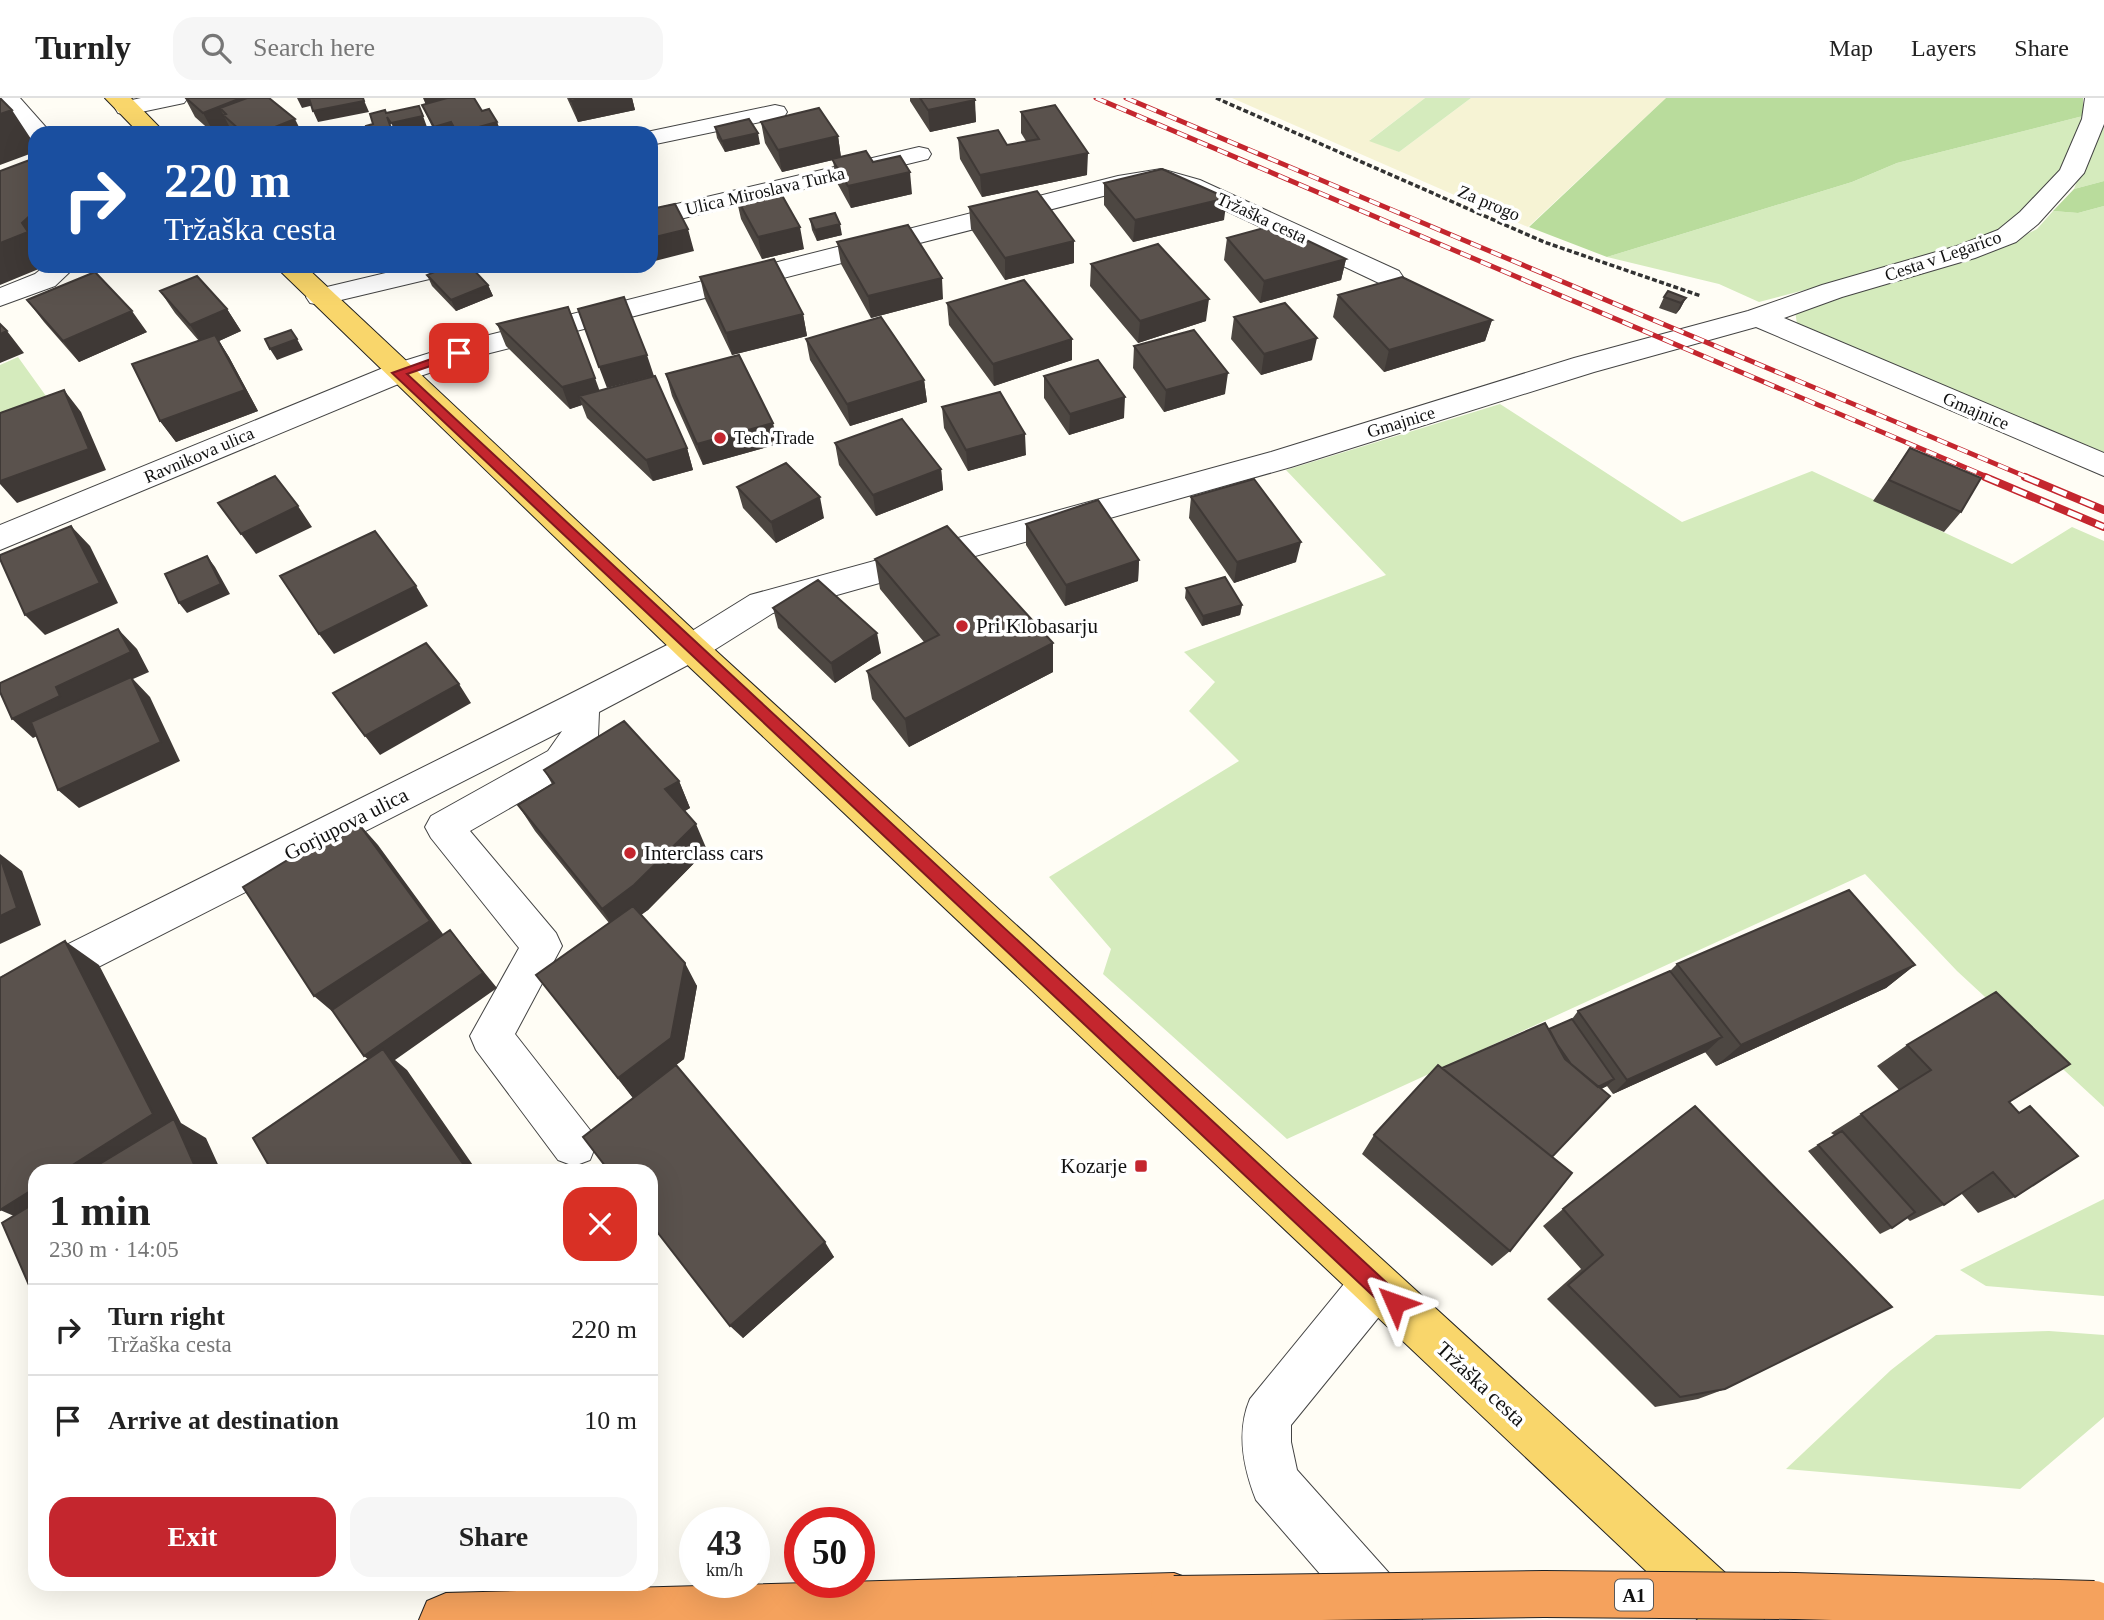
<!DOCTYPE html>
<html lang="en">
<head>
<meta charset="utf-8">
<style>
	body { margin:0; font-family:Georgia,serif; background:#f6f6f6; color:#222; height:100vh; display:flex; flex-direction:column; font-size:26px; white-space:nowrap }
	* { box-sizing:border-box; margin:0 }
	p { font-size:23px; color:#767676 }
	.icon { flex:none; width:38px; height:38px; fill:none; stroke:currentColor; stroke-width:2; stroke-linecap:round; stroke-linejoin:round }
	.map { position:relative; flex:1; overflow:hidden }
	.sheet { position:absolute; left:28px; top:1066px; width:630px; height:427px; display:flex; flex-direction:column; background:#fff; border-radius:21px; box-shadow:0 7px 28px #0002 }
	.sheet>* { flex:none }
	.banner { position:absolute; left:28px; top:28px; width:630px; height:147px; border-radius:21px; box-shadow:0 7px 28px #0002; background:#1a4fa0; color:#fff; overflow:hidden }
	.speed { position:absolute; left:679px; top:1409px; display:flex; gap:14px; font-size:35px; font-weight:700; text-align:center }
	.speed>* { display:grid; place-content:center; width:91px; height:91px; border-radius:50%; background:#fff; box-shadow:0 7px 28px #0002; line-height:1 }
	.speed small { font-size:18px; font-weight:400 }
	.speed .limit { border:10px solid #d22; background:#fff; color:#111 }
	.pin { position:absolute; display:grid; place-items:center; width:60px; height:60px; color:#fff; margin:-30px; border-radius:14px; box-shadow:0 4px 10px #0006 }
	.me { position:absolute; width:77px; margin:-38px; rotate:313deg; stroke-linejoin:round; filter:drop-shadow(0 0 5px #0008) }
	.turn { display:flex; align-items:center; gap:24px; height:147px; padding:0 21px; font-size:32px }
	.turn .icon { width:91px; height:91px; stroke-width:2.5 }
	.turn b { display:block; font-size:49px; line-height:60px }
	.round { display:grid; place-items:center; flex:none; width:74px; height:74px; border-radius:21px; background:#f6f6f6 }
	.headline { display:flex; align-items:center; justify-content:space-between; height:119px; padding:0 21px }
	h1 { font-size:42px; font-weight:600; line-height:52px }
	.cta { display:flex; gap:14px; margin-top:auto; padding:14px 21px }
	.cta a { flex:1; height:80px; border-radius:21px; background:#c4262e; color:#fff; font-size:28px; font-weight:600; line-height:80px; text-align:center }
	.cta a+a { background:#f6f6f6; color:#222 }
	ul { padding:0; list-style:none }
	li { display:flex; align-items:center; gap:21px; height:91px; padding:0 21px; border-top:2px solid #e0e0e0 }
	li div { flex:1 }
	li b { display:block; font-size:26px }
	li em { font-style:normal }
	header { display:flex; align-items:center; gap:42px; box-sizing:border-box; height:98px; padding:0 35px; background:#fff; border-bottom:2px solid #e0e0e0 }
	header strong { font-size:33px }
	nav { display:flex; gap:38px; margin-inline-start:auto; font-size:24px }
	.search { width:490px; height:63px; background:#f6f6f6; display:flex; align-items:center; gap:18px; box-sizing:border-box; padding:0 24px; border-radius:21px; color:#767676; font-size:26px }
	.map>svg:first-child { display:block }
	.farmland { fill:#f6f3d4 }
	.green { fill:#d5ebbd }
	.forest { fill:#b9dc9c }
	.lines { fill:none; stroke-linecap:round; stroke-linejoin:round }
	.minor-casing { stroke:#444; stroke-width:2 }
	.major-casing { stroke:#222; stroke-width:2 }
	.highway-casing { stroke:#222; stroke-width:2 }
	.path { stroke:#333; stroke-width:3.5; stroke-dasharray:5 2.5; stroke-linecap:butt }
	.minor { fill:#fff; fill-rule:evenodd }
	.major { fill:#f9d66b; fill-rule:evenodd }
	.highway { fill:#f5a25d; fill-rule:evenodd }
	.rail-far1-casing { stroke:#c4262e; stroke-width:5 }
	.rail-casing { stroke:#c4262e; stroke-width:8 }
	.rail-far1 { stroke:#fff; stroke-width:3.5; stroke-dasharray:11; stroke-linecap:butt }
	.rail { stroke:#fff; stroke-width:5; stroke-dasharray:15; stroke-linecap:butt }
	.highway-bridge-casing { stroke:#222; stroke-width:48; stroke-linecap:butt }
	.highway-bridge { stroke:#f5a25d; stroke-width:46 }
	.wall { fill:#4d4742 }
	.shaded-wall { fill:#3f3936 }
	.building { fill:#5a524d; stroke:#3f3936; stroke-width:2 }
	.route { fill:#c4262e; stroke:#7f191e; stroke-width:2 }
	.poi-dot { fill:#c4262e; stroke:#fff; stroke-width:2.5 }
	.labels { text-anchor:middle; stroke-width:7; stroke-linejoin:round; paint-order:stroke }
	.far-street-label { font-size:18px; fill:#111; stroke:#fff }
	.far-poi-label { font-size:18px; fill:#111; stroke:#fff; text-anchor:start }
	.shield { fill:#fff; stroke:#585858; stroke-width:2 }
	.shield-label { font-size:19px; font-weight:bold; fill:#111 }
	.poi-label { font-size:21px; fill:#111; stroke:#fff; text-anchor:start }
	.street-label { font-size:21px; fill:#111; stroke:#fff }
</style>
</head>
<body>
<header>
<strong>Turnly</strong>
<div class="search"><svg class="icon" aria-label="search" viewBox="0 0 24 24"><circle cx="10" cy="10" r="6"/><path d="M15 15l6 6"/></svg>Search here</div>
<nav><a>Map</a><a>Layers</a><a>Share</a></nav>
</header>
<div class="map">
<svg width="2104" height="1522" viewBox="0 0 2104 1522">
	<rect width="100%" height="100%" fill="#fffdf5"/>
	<path class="farmland" d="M1232 0H1425L1370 42 1399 54 1471 0H1666L1528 129Z"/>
	<path class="green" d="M1425 0H1471L1399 54 1369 43Z
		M2104 10V83L2074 91Z
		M2083 18 2061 69 2045 94 2002 131 1968 147 1915 163 1759 204 1719 186 1607 159 1852 84 1897 65Z
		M2104 108V355L1797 226 1795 213 2007 146 2037 131 2053 113 2078 115Z
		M18 259 56 312 0 332V267Z
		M1500 306 1682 424 1812 373 2012 466 2072 429 2104 443V1009L1957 873 1865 776 1287 1041 1103 876 1111 851 1049 779 1239 663 1189 613 1215 584 1184 554 1386 477 1286 372Z
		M2104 1101V1198L1986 1188 1960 1172Z
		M2049 1233 2104 1237V1319L2020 1391 1786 1371 1891 1272 1936 1237Z"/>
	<path class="forest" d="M1666 0H2083V18L1897 65 1852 84 1607 159 1529 129Z
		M2104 83V108L2078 115 2053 113 2074 91Z"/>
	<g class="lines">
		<g class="minor-casing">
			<path id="minor" d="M0 0H20L51 35H35V41L30 40 0 7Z
				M141 0H188L184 5 127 17 118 15 115 10 118 5Z
				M2085 0H2104V26L2084 75 2038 126 2016 144 1975 160 1842 199 1784 220 2104 355V378L1756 229 1594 274 1291 369 773 515 703 559 599 614 598 639 574 673 470 733 556 835 562 848 515 936 590 1032 596 1047 590 1062 574 1068 558 1062 476 952 470 938 519 850 431 740 425 729 431 718 548 653 562 633 0 919V880L568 597 679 541 750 497 1271 354 1574 260 1748 213 1822 187 1957 148 1998 132 2020 114 2060 72 2082 21Z
				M775 7 784 9 787 14 784 19 651 47V35H642Z
				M919 49 928 51 931 56 928 61 651 128V112Z
				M1161 71 1200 82 1399 173 1403 179 1399 185 1389 187 1379 185 1182 92 1161 87 1119 94 490 255 408 282 0 452V427L388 268 481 239 1118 78Z
				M45 168H76L55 188 0 208V190L35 176Z
				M415 168H463L459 174 320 207 310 205 306 199 310 193Z
				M1374 1164 1391 1170 1397 1187 1391 1204 1291 1327V1344L1297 1372 1414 1503 1422 1522H1360L1256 1402C1243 1369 1236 1334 1250 1301L1357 1170Z"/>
		</g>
		<g class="major-casing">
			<path id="major" d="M105 0H131L165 35H139Z
				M275 168H305L703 541 1756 1503 1764 1522H1698L679 559Z"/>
		</g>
		<g class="highway-casing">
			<path id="highway" d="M1174 1475 1193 1482 1200 1501 1193 1520 1187 1522H419L427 1503 446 1495Z"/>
		</g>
		<path class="path" d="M1216 0 1544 144 1701 198"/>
		<use href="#minor" class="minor"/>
		<use href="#major" class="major"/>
		<use href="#highway" class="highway"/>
		<g class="rail-far1-casing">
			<path id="rail-far1" d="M1096 0 1990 380
				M1126 0 2029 380"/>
		</g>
		<g class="rail-casing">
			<path id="rail" d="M1985 379 2104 429
				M2025 379 2104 412"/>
		</g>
		<use href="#rail-far1" class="rail-far1"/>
		<use href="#rail" class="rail"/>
		<g class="highway-bridge-casing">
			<path id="highway-bridge" d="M1174 1501 1544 1496 1795 1498 2094 1506"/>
		</g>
		<use href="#highway-bridge" class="highway-bridge"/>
	</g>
	<path class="wall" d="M185 0H269L302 35H233L230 30 218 35H213L195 19Z
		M567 0H632L635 12 578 24Z
		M910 0H974L976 24 930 34 910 3Z
		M426 6 482 13 497 24 501 35H435L422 7Z
		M1021 14 1087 77 982 99 960 61 958 40 1007 47 1026 43 1021 35Z
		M761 24 838 38 841 59 873 64 912 96 851 110 836 83 833 62 782 74 765 45Z
		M715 29 760 46 725 54 717 40Z
		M1104 85 1224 122 1133 144 1104 107Z
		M736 99 804 151 762 161 741 121Z
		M969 109 1074 143V165L1005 182 971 131Z
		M810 121 842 137 817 143 812 132Z
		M1227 140 1346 161 1341 182 1260 205 1224 162Z
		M837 144 943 201 871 220 841 166Z
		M1091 166 1206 223 1138 245 1090 188Z
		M427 177 488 187 493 198 456 213 432 188Z
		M700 179 803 216 807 238 732 257 705 201Z
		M160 193 227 211 241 233 219 243 229 259 258 313 176 344 160 323 199 243 175 215Z
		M1338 197 1492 222 1485 243 1384 274 1333 219Z
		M1664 199 1686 200 1680 211 1676 216 1659 210Z
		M27 202 147 234 79 264 44 224Z
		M947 205 1072 262 994 288 949 227Z
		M1234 219 1312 262 1261 277 1231 241Z
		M497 226 687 350 693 372 653 383 587 320 582 307 570 311 506 248Z
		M806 241 924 282 927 304 850 328 810 262Z
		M1134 248 1225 296 1164 314 1133 270Z
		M666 276 778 346 703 367 672 298Z
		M1044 278 1124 320 1069 337 1044 300Z
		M942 309 1026 357 968 373 944 330Z
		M835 345 941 371 943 392 876 418 839 367Z
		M1910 350 1961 414 1944 434 1873 403Z
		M737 389 824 420 776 445 743 410Z
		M1191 399 1296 464 1234 485 1189 420Z
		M1026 426 1139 462 1138 483 1065 508 1026 447Z
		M875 461 1053 545V574L909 649 872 601 867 573 924 544 880 491Z
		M1186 490 1242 507 1240 517 1202 528 1185 500Z
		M773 510 881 555 835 585 778 530Z
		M544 672 679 683 690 710 684 713 707 752 648 812 641 816 697 888 684 961 676 967 834 1159 743 1240 633 1000 536 877 609 825 535 733 518 707 552 686Z
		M1677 866 1915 867 1886 890 1716 968 1705 954 1613 996 1607 988 1601 991 1552 1059 1510 1153 1492 1168 1362 1056 1374 1037 1442 970 1549 931 1572 921 1578 913 1670 873Z
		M1907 947 2009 1004 2015 1099 1978 1115 1961 1095 1944 1107 1910 1123 1907 1120 1892 1130 1880 1136 1808 1053 1834 1037 1831 1035 1899 992 1877 968Z
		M1563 1111 1725 1291 1698 1301 1655 1309 1547 1201 1581 1171 1543 1128Z"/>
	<path class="shaded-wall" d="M241 0H264L226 16 220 10 230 30 218 35H214L203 15Z
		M297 0H310L314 7 302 10Z
		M363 0 369 14 318 24 313 13Z
		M423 0H460L426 7Z
		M583 0H632L635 12 578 24 571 3Z
		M975 2 976 24 930 34 928 12Z
		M12 12 35 47V54L0 67V16Z
		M423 18 427 29 401 35H396L391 25Z
		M387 19 394 35H369Z
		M295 21 302 35H260Z
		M451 24 455 35H437L434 29Z
		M497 24 501 35H457Z
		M758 35 760 46 725 54 722 43Z
		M838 38 841 60 782 74 778 52Z
		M1088 55 1087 77 982 99 980 77Z
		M910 74 912 96 851 110 848 88Z
		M1227 100 1224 122 1133 144 1135 122Z
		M35 113V168H46L0 187V145Z
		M840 126 842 137 817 143 815 132Z
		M800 129 804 151 762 161 758 139Z
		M688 131 694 153 651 164V140Z
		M1074 143V165L1005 182V160Z
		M1346 161 1341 182 1260 205 1264 183Z
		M942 180 943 201 871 220 868 198Z
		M488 187 493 198 456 213 451 202Z
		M1686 200 1680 211 1676 216 1681 205Z
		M1209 201 1206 223 1138 245 1140 223Z
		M227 211 241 233 219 243 229 259 258 313 176 344 160 323 204 249 190 227Z
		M132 213 147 234 79 264 63 243Z
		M803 216 807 238 732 257 726 235Z
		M1492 222 1485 243 1384 274 1389 252Z
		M7 233 24 255 0 265V236Z
		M1317 240 1312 262 1261 277 1264 256Z
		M297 241 303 252 277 262 270 251Z
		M1072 241V262L994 288 993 266Z
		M647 257 654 278 607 290 599 269Z
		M1228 275 1225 296 1164 314 1166 292Z
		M595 280 603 302 579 298 582 307 570 311 562 289Z
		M924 282 927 304 850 328 847 306Z
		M64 292 81 314 106 372 17 405 0 386V383Z
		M1125 299 1124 320 1069 337 1070 316Z
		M773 325 778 346 703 367 697 346Z
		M1025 336 1026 357 968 373 966 352Z
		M687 350 693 372 653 383 646 362Z
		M941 371 943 392 876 418 873 397Z
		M820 399 824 420 776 445 771 424Z
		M298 408 312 429 256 456 241 436Z
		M71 428 90 448 118 505 45 537 25 517Z
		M1301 444 1296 464 1234 485 1237 464Z
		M207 458 215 469 230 496 187 515 179 505Z
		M1139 462 1138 483 1065 508 1066 487Z
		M416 488 428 508 334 556 319 536Z
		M1242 507 1240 517 1202 528 1203 518Z
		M118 531 137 551 149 574 133 581 150 599 180 663 79 710 58 692 80 618 33 640 12 621 56 589Z
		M877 535 881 555 835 585 831 565Z
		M1053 545V574L909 649 905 621Z
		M459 586 471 605 380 657 365 638Z
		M679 683 690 710 677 718 665 691Z
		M355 721 378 747 451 847 340 920 314 898Z
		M696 726 707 752 648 812 617 835 602 811Z
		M0 756 22 773 41 827 0 846Z
		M450 832 497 890 395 962 407 972 477 1073H468L381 972 364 958Z
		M65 843 99 867 181 1025 206 1040 221 1073H63Z
		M685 865 697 888 684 961 633 1000 618 980Z
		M1915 867 1886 890 1716 968 1741 947Z
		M1722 939 1706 954 1613 996 1627 982Z
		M1614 981 1607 988 1583 1000 1589 993Z
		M35 1090V1127L0 1112Z
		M825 1144 834 1159 743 1240 730 1228Z"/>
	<path class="building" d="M0 0 12 12 0 16Z
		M186 0H241L203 15Z
		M247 0H269L295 21 260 35H248L244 31 240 32 223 17 226 16 220 10Z
		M309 0H363L364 3 313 13Z
		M447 0H474L482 13 489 11 497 24 457 35 451 24 434 29 422 7Z
		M570 0H583L571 3Z
		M920 0H974L975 2 928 12Z
		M1055 7 1088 55 980 77 958 40 998 32 1007 47 1039 41 1021 14Z
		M419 8 423 18 391 25 387 19 391 30 368 35 366 28 373 26 370 16 385 12 386 15Z
		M819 10 838 38 778 52 761 24Z
		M749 21 758 35 722 43 715 29Z
		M866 53 873 64 900 58 910 74 848 88 832 61Z
		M35 60V113L22 125 28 134 0 145V73Z
		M1162 71 1227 100 1135 122 1104 85Z
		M779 92 800 129 758 139 736 99Z
		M1037 93 1074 143 1005 160 969 109Z
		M675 106 688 131 651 140V111Z
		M835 115 840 126 815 132 810 121Z
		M908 127 942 180 868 198 837 144Z
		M1275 127 1346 161 1264 183 1227 140Z
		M1158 146 1209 201 1140 223 1091 166Z
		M774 161 803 216 726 235 700 179Z
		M449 168H470L488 187 451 202 427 177Z
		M95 174 132 213 63 243 27 202Z
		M197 178 227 211 190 227 160 193Z
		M1402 179 1492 222 1389 252 1338 197Z
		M1024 182 1072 241 993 266 947 205Z
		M1668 193 1686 200 1681 205 1664 199Z
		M624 199 647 257 599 269 578 211Z
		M1285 205 1317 240 1264 256 1234 219Z
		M568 209 595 280 562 289 497 226Z
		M881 219 924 282 847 306 806 241Z
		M0 226 7 233 0 236Z
		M291 232 297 241 270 251 265 241Z
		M1194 232 1228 275 1166 292 1134 248Z
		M215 237 245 292 160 323 132 266Z
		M739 257 773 325 697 346 666 276Z
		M1098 262 1125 299 1070 316 1044 278Z
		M655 278 687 350 646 362 579 298Z
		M64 292 89 351 0 383V315Z
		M1000 294 1025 336 966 352 942 309Z
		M902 321 941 371 873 397 835 345Z
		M1910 350 1981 380 1961 414 1889 382Z
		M786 365 820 399 771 424 737 389Z
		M275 378 298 408 241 436 218 405Z
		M1254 381 1301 444 1237 464 1191 399Z
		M1098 402 1139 462 1066 487 1026 426Z
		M71 428 100 485 25 517 0 461V457Z
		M947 428 1053 545 905 621 867 573 939 537 875 461Z
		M375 433 416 488 319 536 280 478Z
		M207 458 221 486 179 505 165 476Z
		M1225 479 1242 507 1203 518 1186 490Z
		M818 482 877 535 831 565 773 510Z
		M118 531 131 554 56 589 60 598 12 621 0 594V585Z
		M426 545 459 586 365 638 333 595Z
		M131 579 161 644 58 692 31 624Z
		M624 623 679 683 665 691 696 726 634 787 602 811 518 707 554 685 544 672Z
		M355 721 430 823 314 898 243 789Z
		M0 759 17 810 0 818Z
		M1849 792 1915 867 1741 947 1677 866Z
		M633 808 685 865 671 940 618 980 536 877Z
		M450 832 483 875 364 958 332 912Z
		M65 843 153 1016 63 1073H35V1090L0 1112V880Z
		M1670 873 1722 939 1627 982 1578 913Z
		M1996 894 2070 966 2009 1004 2019 1015 2030 1008 2078 1058 2015 1099 1993 1074 1944 1107 1861 1016 1931 972 1907 947Z
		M1572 921 1614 981 1598 989 1571 966 1557 946 1549 931Z
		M1545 925 1565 961 1610 998 1552 1059 1442 970Z
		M383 951 468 1073H272L253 1040Z
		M676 967 825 1144 730 1228 651 1126V1073H609L583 1039Z
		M1438 967 1572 1075 1510 1153 1374 1037Z
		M1695 1008 1892 1209 1725 1291 1680 1299 1568 1187 1603 1157 1563 1111Z
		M174 1021 197 1073H88Z
		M1842 1033 1915 1114 1892 1130 1818 1047Z
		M35 1105V1201L2 1125Z"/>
	<path class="route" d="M459 251 463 252V257L407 276 1401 1198 1404 1205 1401 1212 1395 1215 1388 1212 392 275Z"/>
	<g class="poi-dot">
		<circle cx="720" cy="340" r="7"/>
		<circle cx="962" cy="528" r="7"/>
		<circle cx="630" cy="755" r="7"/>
		<rect x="1134" y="1061" width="14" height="14" rx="3.5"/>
	</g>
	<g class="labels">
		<g class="far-street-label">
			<text transform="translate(765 93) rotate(-13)" y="6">Ulica Miroslava Turka</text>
			<text transform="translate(1489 105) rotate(23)" y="6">Za progo</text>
			<text transform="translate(1262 120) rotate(25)" y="6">Tržaška cesta</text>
			<text transform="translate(1943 158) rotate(-19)" y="6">Cesta v Legarico</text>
			<text transform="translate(1976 313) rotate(23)" y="6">Gmajnice</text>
			<text transform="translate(1401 324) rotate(-17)" y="6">Gmajnice</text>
			<text transform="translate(199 357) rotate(-23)" y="6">Ravnikova ulica</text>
		</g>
		<g class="far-poi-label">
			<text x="734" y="346">Tech Trade</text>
		</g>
		<rect class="shield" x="1615" y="1481.5" width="38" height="31" rx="5"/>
		<g class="shield-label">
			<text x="1634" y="1504">A1</text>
		</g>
		<g class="poi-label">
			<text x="976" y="535">Pri Klobasarju</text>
			<text x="644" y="762">Interclass cars</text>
			<text x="1127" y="1075" text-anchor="end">Kozarje</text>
		</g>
		<g class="street-label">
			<text transform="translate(346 726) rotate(-27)" y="7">Gorjupova ulica</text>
			<text transform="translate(1481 1286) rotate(43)" y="7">Tržaška cesta</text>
		</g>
	</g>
</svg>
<div class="speed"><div>43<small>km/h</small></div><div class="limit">50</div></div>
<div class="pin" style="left:459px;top:255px;background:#d93025"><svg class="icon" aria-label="arrive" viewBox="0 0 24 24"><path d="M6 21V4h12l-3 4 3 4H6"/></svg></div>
<svg class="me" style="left:1395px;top:1205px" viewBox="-20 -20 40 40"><path d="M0-17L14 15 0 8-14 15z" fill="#c4262e" stroke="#fff" stroke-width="4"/></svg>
<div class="banner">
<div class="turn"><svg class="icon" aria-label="right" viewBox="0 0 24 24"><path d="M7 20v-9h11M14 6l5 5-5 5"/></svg><div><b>220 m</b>Tržaška cesta</div></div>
</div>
<section class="sheet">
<div class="headline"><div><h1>1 min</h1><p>230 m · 14:05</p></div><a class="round" style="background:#d93025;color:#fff"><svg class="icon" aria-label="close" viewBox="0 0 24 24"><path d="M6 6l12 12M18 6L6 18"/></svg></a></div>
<ul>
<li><svg class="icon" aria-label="right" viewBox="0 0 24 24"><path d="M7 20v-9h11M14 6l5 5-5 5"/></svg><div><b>Turn right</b><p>Tržaška cesta</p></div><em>220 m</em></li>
<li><svg class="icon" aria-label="arrive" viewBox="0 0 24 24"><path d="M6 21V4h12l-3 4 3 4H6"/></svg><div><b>Arrive at destination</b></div><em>10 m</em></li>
</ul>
<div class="cta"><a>Exit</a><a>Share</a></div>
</section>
</div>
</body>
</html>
